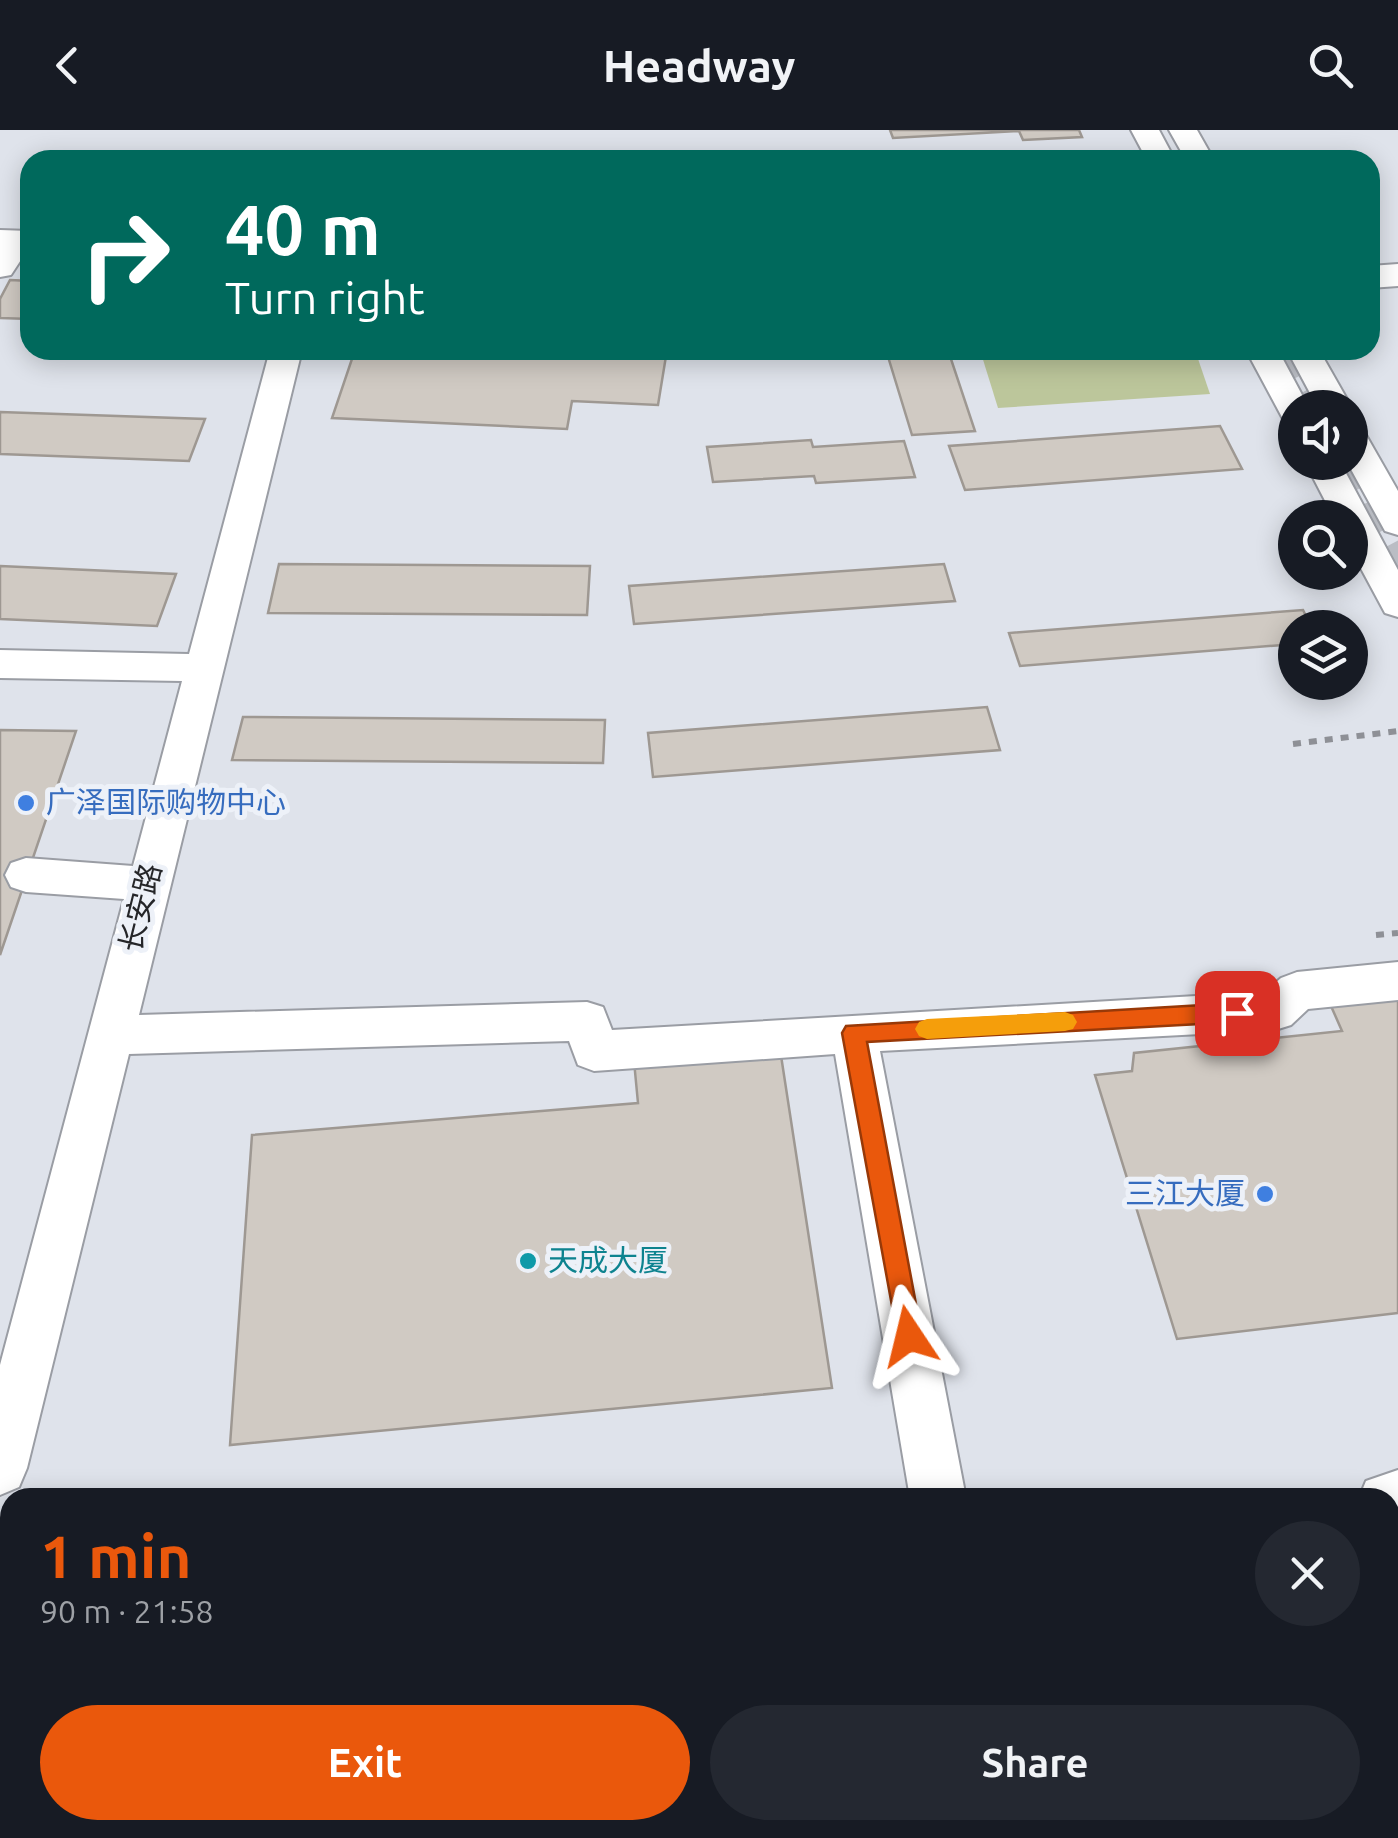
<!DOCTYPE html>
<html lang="en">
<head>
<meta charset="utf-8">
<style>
	body { margin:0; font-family:Ubuntu,"Noto Sans SC",sans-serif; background:#242831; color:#f1f3f6; height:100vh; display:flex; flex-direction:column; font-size:38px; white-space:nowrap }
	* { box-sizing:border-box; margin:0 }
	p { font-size:32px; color:#9ea1a6 }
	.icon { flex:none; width:55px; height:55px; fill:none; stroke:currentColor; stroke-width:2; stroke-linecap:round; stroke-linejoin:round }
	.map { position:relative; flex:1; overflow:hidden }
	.details { position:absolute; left:0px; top:1358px; width:1400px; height:352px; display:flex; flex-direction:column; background:#171b24; border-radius:30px 30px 0 0; box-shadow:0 5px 25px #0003 }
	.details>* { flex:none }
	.guide { position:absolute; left:20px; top:20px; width:1360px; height:210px; border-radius:30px; box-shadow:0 5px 25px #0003; background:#00695c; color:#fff; overflow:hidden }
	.controls { position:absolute; left:1278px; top:260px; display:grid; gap:20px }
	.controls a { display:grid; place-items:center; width:90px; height:90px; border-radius:50%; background:#171b24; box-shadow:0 5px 25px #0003; font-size:50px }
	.pin { position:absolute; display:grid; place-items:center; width:85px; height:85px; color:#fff; margin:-42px; border-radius:20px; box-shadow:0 5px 15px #0006 }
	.me { position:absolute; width:110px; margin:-55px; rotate:350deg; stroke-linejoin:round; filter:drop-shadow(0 0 8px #0008) }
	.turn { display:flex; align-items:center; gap:35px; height:210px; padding:0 40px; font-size:45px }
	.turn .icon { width:130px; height:130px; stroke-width:2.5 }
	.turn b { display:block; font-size:70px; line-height:85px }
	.round { display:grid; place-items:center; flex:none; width:105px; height:105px; border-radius:52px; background:#242831 }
	.summary { display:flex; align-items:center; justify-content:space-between; height:170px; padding:0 40px }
	h1 { font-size:60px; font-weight:700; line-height:75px; color:#ea580c }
	.primary-button { display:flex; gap:20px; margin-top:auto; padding:20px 40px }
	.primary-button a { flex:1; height:115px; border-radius:60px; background:#ea580c; color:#fff; font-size:40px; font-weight:700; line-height:115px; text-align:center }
	.primary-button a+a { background:#242831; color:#f1f3f6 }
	header { display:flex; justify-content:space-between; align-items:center; height:130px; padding:0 40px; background:#171b24; font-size:45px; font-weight:700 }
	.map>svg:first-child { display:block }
	.green { fill:#bcc69b }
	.building { fill:#d0cac3; stroke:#9e9892; stroke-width:2.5 }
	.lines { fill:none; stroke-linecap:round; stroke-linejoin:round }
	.minor-tunnel-far2 { stroke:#babdc4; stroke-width:32; stroke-dasharray:32 16; stroke-linecap:butt }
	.minor-tunnel-far1 { stroke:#babdc4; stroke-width:41; stroke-dasharray:41 21; stroke-linecap:butt }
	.minor-tunnel { stroke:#babdc4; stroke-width:54; stroke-dasharray:54 28; stroke-linecap:butt }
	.minor-casing { stroke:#9a9da4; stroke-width:4 }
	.major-casing { stroke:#9a9da4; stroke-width:4 }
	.path-far1 { stroke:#8e9096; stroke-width:6; stroke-dasharray:8 8; stroke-linecap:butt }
	.path { stroke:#8e9096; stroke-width:8; stroke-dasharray:9 9; stroke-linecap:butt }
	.minor { fill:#fff; fill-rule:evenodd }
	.major { fill:#fff; fill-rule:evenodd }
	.route { fill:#ea580c; stroke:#983908; stroke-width:2.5 }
	.slow { fill:#f59e0b }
	.shop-dot { fill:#3f7fe0; stroke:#edf1f8; stroke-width:4 }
	.culture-dot { fill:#0f9aa8; stroke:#edf1f8; stroke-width:4 }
	.labels { text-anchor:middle; stroke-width:10; stroke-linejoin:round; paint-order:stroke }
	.shop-label { font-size:30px; fill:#366cbe; stroke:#edf1f8; text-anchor:start }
	.street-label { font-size:30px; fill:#252629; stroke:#edf1f8 }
	.culture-label { font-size:30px; fill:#0d838f; stroke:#edf1f8; text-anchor:start }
</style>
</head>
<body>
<header><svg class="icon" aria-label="back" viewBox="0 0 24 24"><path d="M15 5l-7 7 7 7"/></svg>Headway<svg class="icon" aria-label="search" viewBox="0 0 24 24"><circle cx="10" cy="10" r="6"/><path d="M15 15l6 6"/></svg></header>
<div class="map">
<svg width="1398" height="1708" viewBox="0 0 1398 1708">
	<rect width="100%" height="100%" fill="#dfe3eb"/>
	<path class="green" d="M980 220H1195L1210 264 998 278Z"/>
	<path class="building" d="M890 0H1079L1082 7 1023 10 1019 1 893 8Z
		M10 150 30 151V189L0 188V169Z
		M355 220H667L658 275 572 271 567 299 332 288Z
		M886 220H948L975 301 912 305Z
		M0 282 205 289 189 331 0 324Z
		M1220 296 1242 339 965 360 949 316Z
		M811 310 813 317 904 311 915 347 816 353 814 346 713 352 707 317Z
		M279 434 590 436 587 485 268 483Z
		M944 434 955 471 634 494 629 456Z
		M0 436 176 444 157 496 0 489Z
		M1303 480 1312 498H1295V514L1020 536 1009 503Z
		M987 577 1000 620 653 647 648 603Z
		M243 587 605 590 603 633 232 630Z
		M0 600 76 601 0 825Z
		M1398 869V1183L1177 1209 1095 945 1132 941 1134 923 1342 901 1331 876Z
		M780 919 832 1258 230 1315 252 1005 638 973 634 931Z
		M1398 1685V1708H1218L1282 1700H1390V1686Z"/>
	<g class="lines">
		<path class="minor-tunnel-far2" d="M1280 220 1311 278
			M1341 332 1392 428"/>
		<path class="minor-tunnel-far1" d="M1391 426 1398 439"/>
		<path class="minor-tunnel" d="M1390 1434 1398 1433
			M0 1590 10 1588"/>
		<g class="minor-casing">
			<path id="minor" d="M1131 0H1159L1175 30H1147Z
				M1169 0H1197L1214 30H1186Z
				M18 102 29 105 30 116 11 145 0 147V115L7 105Z
				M270 220H302L139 885 587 872 603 877 612 900 1265 862 1281 848 1297 842 1398 832V870L1308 879 1291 895 1275 900 880 921 966 1368H910L835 924 594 941 578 935 569 911 129 924 27 1338 19 1357 0 1365V1235L124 769 26 762 11 757 5 745 11 733 26 728 133 736 182 551 0 548V520L189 524Z
				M1246 220H1278L1309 278H1295V292L1283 289Z
				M1287 220H1319L1352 278 1350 281V278H1318Z
				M1350 295 1362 298 1398 361V405L1385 401 1347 332Z
				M1305 332H1340L1398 440V487L1385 483 1350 418V388H1334Z
				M402 1700H464V1708H402Z"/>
		</g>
		<g class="major-casing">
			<path id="major" d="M0 100 30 101V123L0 122Z
				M1398 134V156L1370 158V136Z
				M1398 1340V1408L1390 1409V1368H1359L1366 1351Z
				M1398 1447V1517L1390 1518V1448Z
				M10 1506V1578L0 1579V1507Z
				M10 1610V1684L0 1685V1611Z"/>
		</g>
		<path class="path-far1" d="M1293 614 1398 601
			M1376 805 1398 803"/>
		<path class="path" d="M1390 1604 1398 1603
			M294 1708 350 1700"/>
		<use href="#minor" class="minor"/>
		<use href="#major" class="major"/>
	</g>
	<path class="route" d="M1237 873 1245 876 1249 883 1245 890 1237 892 867 912 922 1206 918 1214 909 1218 899 1214 842 903 846 896Z"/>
	<path class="slow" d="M1065 882 1073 885 1077 892 1073 899 1065 901 927 909 919 906 915 899 919 892 927 889Z"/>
	<g class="shop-dot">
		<circle cx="26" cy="673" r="10"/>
		<circle cx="1265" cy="1064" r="10"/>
	</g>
	<circle class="culture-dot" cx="528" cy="1131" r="10"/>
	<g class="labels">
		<g class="shop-label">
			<text x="46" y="683">广泽国际购物中心</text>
			<text x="1245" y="1074" text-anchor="end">三江大厦</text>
		</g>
		<g class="street-label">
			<text transform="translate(141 778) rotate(-76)" y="10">长安路</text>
		</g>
		<g class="culture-label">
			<text x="548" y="1141">天成大厦</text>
		</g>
	</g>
</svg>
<div class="controls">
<a><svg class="icon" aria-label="sound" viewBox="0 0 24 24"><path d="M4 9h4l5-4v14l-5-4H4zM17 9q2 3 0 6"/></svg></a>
<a><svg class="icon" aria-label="search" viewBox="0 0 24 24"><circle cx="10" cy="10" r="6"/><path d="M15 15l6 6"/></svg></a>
<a><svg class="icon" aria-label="layers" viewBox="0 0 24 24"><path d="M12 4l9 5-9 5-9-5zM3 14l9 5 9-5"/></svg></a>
</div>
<div class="pin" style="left:1237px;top:883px;background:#d93025"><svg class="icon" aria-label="arrive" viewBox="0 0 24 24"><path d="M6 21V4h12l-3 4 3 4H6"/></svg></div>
<svg class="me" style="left:909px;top:1206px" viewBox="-20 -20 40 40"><path d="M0-17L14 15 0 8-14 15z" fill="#ea580c" stroke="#fff" stroke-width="4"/></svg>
<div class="guide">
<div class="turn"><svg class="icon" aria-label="right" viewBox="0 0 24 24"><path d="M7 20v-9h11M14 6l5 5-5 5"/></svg><div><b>40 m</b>Turn right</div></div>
</div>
<section class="details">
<div class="summary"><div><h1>1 min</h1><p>90 m · 21:58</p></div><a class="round"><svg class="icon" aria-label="close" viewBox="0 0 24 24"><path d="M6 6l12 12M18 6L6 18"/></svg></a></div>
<div class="primary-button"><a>Exit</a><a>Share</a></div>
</section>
</div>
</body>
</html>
